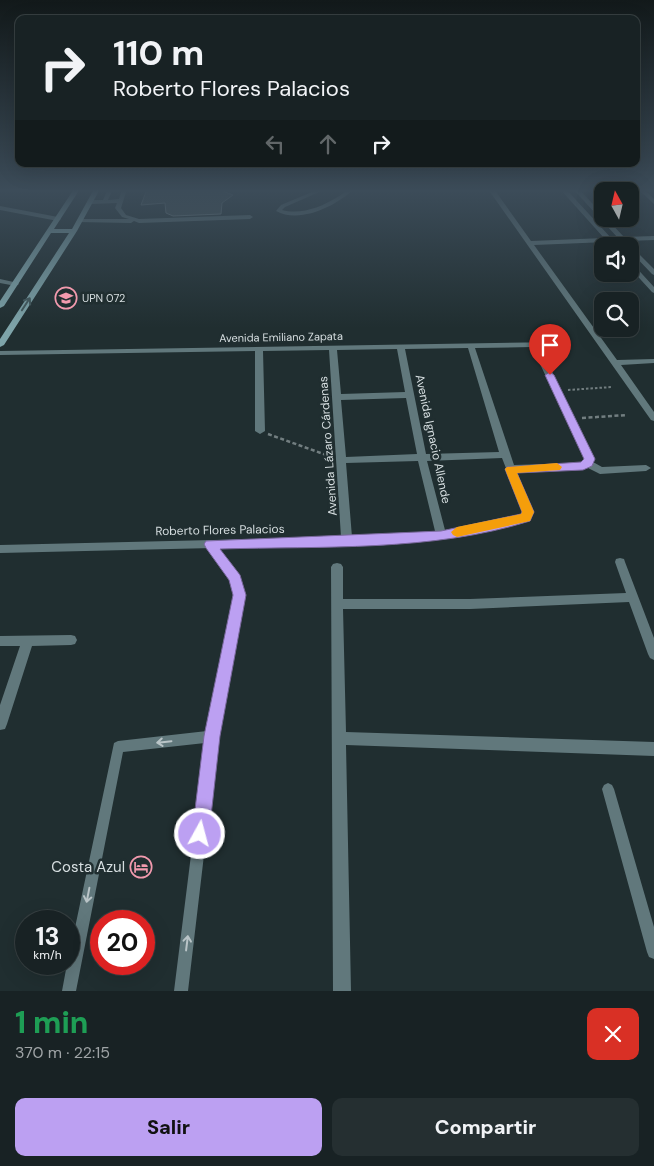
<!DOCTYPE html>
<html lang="es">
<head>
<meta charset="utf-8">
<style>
	body { margin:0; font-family:"DM Sans",sans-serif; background:#252f31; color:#f1f3f6; height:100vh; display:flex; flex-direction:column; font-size:19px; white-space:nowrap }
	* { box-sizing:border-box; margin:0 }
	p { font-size:16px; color:#9fa4a6 }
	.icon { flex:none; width:28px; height:28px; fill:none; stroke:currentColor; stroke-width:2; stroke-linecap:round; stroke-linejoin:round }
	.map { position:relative; height:991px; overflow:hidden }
	.sheet { display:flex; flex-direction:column; background:#182224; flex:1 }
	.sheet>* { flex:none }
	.top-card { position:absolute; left:15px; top:15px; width:625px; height:152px; border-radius:10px; box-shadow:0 5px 20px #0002,0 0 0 1px #363f41; background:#182224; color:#f1f3f6; overflow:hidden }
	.needle { width:32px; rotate:352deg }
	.tools { position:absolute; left:594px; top:182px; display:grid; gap:10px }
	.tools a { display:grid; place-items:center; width:45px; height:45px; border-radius:10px; background:#182224; box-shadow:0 5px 20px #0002,0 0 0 1px #363f41; font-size:25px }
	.speed { position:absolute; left:15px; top:910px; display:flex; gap:10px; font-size:25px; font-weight:700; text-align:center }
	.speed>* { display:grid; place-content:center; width:65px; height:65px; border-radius:50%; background:#182224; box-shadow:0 5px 20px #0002,0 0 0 1px #363f41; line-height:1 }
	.speed small { font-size:12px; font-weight:400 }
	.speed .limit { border:8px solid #d22; background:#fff; color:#111 }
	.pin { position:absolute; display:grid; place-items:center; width:42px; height:42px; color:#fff; margin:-51px -21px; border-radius:50% 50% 50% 0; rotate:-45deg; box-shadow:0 0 5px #0007 }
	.pin .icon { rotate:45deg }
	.me { position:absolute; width:55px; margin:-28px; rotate:7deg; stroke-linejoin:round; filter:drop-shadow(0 0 4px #0008) }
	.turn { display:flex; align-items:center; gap:18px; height:105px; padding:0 15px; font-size:22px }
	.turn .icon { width:65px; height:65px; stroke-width:2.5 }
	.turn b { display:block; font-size:35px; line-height:42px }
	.lanes { display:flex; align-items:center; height:48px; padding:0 15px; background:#0003; justify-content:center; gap:25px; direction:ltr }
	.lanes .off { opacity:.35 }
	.round { display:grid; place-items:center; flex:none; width:52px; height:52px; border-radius:10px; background:#252f31 }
	.headline { display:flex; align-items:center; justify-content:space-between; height:85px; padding:0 15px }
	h1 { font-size:30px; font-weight:800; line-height:38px; color:#1e9e55 }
	.cta { display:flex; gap:10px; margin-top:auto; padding:10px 15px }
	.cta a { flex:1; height:58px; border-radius:10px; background:#bca0f2; color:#111; font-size:20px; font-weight:800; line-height:58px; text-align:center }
	.cta a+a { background:#252f31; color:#f1f3f6 }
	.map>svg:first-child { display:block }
	.building { fill:#445355; stroke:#819194 }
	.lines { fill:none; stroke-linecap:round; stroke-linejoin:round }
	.path-far1 { stroke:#727e80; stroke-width:2; stroke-dasharray:2.5 2; stroke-linecap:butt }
	.path { stroke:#727e80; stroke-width:2.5; stroke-dasharray:4 2.5; stroke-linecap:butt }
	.lane { fill:#61787c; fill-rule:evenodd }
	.street { fill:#61787c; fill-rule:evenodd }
	.secondary { fill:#7ea4a9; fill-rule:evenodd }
	.oneway { stroke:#41575a }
	.oneway2 { stroke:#b9c4c7 }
	.route { fill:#bca0f2; stroke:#7a689d }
	.slow { fill:#f59e0b }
	.labels { text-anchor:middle; stroke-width:5; stroke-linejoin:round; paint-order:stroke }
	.far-poi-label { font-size:11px; fill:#d6dee0; stroke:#202e30; text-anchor:start }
	.far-street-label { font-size:11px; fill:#d6dee0; stroke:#202e30 }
	.street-label { font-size:12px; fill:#d6dee0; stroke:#202e30 }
	.near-poi-label { font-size:15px; fill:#d6dee0; stroke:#202e30; text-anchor:end }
</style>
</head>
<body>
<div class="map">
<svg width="654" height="991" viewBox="0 0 654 991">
	<rect width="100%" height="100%" fill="#202e30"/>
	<path class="building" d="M147 189H217L233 195 222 203 221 214 173 216 166 213 165 203 141 205Z"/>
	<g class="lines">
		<path class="path-far1" d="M568 390 612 387"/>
		<path class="path" d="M582 418 627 415
			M268 434 329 456"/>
		<path class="lane" d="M108 189H113L108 200 119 199 122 189H127L121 208 126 215 139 219 250 215 253 217 250 219 139 223 134 221 131 223 78 222 77 221 80 219H129L122 217 115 208 117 203 91 204 88 202 91 200H103Z
			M319 189H326L285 207 282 210C301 215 321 207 336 198 343 194 347 189 354 189 336 206 300 224 276 211L281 205Z
			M210 540 213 541 238 576 244 595 218 736 188 991H174L205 743 123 752 76 991H62L67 964H69V956L114 743 118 741 207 731 234 595 230 580 205 544 207 541Z
			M608 783 612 785 614 789 654 927V959L649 957 647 952 602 789 604 785Z"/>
		<path class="street" d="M488 189H494L531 241 604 238 560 189H566L611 238H618L573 189H579L602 214V219H607L624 237 654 236V240L627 241V243L625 244 621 241 614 242 611 244 607 242 534 245 617 360 654 359V363L621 365 654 412V421L651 420Z
			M638 189H644L654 199V204Z
			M0 206 58 217 61 219 58 221 0 210Z
			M630 245 654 269V275L652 274 630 251V246H627Z
			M630 262 632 263 654 287V293L652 292 630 268Z
			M0 279 18 283 19 284 16 286 0 283Z
			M562 342 566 344 565 346 540 347 595 459 593 462 602 467 646 465 651 468 646 471 600 474 588 468 583 469 517 472 533 512 530 521 441 539 347 545 0 553V545L341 537 329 350 263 351 265 431 260 434 255 431V351L0 355V351ZM532 347 585 459 581 463 514 465 475 348ZM468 348 499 452 426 454 405 349ZM397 349 405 392 341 394 337 350ZM406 398 417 454 346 457 341 400ZM502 458 523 512 522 515 445 530 427 461ZM418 461 435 531 352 537 346 463Z
			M620 558 624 559 625 562 654 638V660L650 658 648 654 629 602 470 609H343L346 732 654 742V756L346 745 351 991H333L331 567 333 564 337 563 341 564 343 567V599H470L626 593 615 562 616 559Z
			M71 635 75 636 77 640 75 644 71 645 32 646 7 724 5 729 0 730V705L20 646H0V636Z"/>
		<path class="secondary" d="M74 189H80L54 229H72L94 189H100L77 231 4 345 0 347V339L69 233H51L4 306 0 308V301Z"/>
	</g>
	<defs><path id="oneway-shaft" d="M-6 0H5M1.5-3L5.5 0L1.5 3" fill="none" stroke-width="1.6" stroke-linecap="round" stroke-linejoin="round" transform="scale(1.25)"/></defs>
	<use class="oneway" href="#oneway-shaft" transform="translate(26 304) rotate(-57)"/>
	<g class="oneway2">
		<use href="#oneway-shaft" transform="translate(164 742) rotate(174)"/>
		<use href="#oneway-shaft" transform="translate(88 895) rotate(101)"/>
		<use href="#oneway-shaft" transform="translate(187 943) rotate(-83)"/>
	</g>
	<linearGradient id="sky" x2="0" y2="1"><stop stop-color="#12191a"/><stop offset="0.58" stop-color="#3c4c59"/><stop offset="1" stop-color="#3c4c59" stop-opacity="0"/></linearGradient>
	<rect width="654" height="328" fill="url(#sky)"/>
	<path class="route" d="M550 372 554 375 595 459 592 466 583 470 517 473 534 512 530 521C431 552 322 546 220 549L240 575 246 595 220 736 209 834 206 840 200 843 194 840 192 834 204 736 233 595 229 580 206 548 204 544 206 541 441 531 521 514 522 512 505 469 507 467 581 462 584 459 545 375Z"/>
	<path class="slow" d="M557 463 562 467 560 470 517 473 534 512 530 521 457 537 453 535 451 532 457 527 521 514 522 512 505 469 507 467Z"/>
	<defs>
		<g id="school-ring" transform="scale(1.125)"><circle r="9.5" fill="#202e30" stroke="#f29aae" stroke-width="1.5"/><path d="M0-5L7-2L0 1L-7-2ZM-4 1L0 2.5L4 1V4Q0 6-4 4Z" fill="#f29aae"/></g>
		<g id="hotel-ring" transform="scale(1.125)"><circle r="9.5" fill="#202e30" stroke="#f29aae" stroke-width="1.5"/><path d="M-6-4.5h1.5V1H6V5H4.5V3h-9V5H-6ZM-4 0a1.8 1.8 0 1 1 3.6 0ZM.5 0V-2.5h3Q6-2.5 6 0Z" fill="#f29aae"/></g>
	</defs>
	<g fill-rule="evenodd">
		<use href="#school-ring" x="66" y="298"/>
		<use href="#hotel-ring" x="141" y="867"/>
	</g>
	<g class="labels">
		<g class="far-poi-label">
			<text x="82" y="302">UPN 072</text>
		</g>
		<g class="far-street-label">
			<text transform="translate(281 337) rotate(-1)" y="4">Avenida Emiliano Zapata</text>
		</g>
		<g class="street-label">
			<text transform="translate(433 439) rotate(78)" y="4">Avenida Ignacio Allende</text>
			<text transform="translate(328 446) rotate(-94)" y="4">Avenida Lázaro Cárdenas</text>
			<text transform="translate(220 530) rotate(-1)" y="4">Roberto Flores Palacios</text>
		</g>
		<g class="near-poi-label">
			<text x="125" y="872">Costa Azul</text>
		</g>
	</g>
</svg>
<div class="tools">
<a><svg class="needle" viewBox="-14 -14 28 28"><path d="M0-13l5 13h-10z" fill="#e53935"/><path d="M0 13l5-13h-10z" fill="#9fa4a6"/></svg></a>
<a><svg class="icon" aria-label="sound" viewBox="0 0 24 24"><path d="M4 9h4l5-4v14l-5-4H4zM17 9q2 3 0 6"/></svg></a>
<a><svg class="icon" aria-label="search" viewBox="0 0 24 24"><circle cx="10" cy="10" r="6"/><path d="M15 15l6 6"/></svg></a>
</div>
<div class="speed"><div>13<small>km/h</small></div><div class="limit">20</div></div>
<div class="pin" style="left:550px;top:375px;background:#d93025"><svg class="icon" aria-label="arrive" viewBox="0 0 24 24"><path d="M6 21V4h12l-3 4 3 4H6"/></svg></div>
<svg class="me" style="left:200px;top:834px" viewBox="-20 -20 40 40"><circle r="17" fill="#bca0f2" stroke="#fff" stroke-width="3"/><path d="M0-11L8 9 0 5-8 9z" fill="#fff"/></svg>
<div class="top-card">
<div class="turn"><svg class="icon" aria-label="right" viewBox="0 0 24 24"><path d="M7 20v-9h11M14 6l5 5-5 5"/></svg><div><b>110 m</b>Roberto Flores Palacios</div></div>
<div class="lanes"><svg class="icon off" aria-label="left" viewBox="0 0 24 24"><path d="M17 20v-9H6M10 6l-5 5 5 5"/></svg><svg class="icon off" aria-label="ahead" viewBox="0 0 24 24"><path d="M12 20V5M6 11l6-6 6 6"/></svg><svg class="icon" aria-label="right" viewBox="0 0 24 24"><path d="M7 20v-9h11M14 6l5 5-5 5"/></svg></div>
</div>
</div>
<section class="sheet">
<div class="headline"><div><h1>1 min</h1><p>370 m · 22:15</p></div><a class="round" style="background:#d93025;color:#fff"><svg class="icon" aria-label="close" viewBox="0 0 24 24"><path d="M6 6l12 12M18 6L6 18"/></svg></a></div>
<div class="cta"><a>Salir</a><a>Compartir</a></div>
</section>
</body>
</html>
